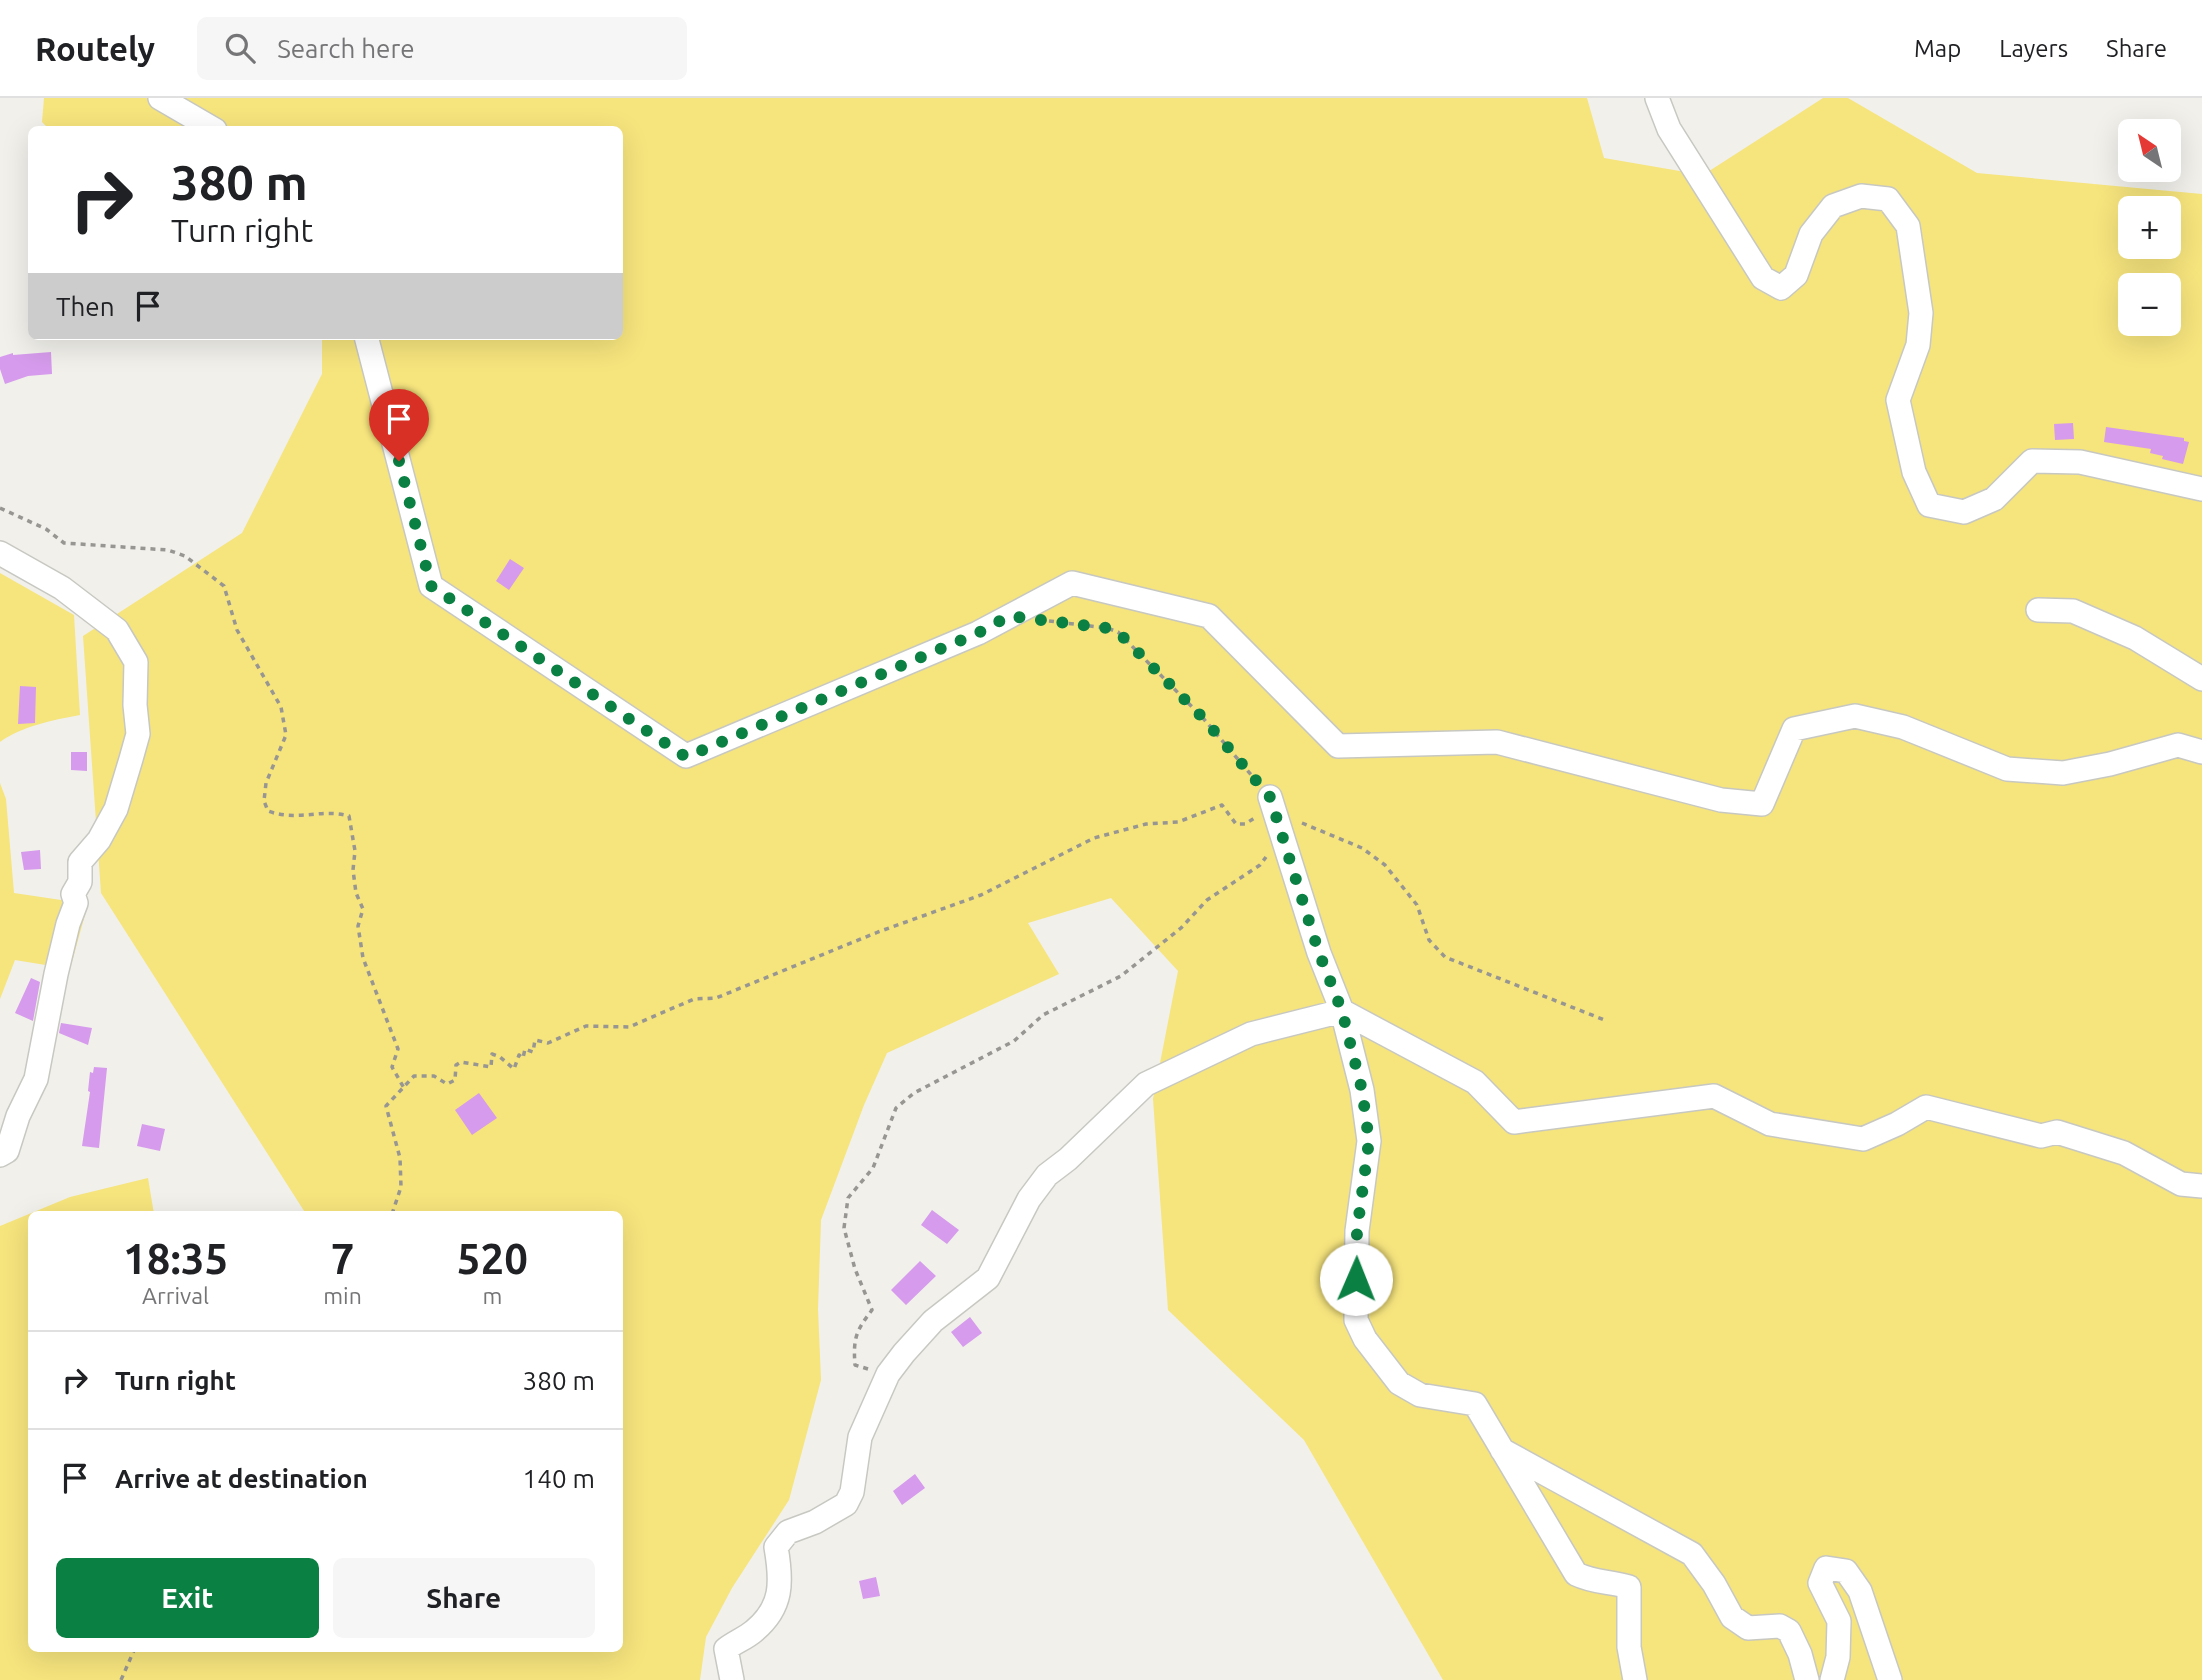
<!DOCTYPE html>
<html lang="en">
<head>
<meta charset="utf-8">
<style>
	body { margin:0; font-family:Ubuntu,sans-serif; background:#f6f6f6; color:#202124; height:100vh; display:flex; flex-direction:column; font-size:26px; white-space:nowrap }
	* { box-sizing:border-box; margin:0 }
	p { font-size:23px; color:#757577 }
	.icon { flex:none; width:38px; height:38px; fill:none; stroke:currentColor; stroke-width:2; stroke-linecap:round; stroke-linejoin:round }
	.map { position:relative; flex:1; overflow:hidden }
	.panel { position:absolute; left:28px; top:1113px; width:595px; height:441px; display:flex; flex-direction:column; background:#fff; border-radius:10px; box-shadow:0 7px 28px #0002 }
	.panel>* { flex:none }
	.top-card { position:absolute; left:28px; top:28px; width:595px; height:214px; border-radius:10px; box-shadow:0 7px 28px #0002; background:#fff; color:#202124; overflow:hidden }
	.needle { width:46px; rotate:325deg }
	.fabs { position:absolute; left:2118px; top:21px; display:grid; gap:14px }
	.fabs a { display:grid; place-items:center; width:63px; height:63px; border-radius:10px; background:#fff; box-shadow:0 7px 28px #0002; font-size:35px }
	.pin { position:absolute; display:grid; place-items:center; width:60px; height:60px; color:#fff; margin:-72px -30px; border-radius:50% 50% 50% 0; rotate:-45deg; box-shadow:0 0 7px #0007 }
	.pin .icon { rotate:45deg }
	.me { position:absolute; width:77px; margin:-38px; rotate:1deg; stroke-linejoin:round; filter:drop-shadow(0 0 5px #0008) }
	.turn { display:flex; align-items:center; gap:24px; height:147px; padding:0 28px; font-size:32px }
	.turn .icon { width:91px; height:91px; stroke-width:2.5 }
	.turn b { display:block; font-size:49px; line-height:60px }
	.then { display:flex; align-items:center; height:66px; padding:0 28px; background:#0003; gap:14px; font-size:26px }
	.eta { display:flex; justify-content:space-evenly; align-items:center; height:119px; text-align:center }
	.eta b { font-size:42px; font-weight:700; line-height:49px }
	.primary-button { display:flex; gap:14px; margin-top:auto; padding:14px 28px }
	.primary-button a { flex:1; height:80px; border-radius:10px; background:#0b8043; color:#fff; font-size:28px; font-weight:700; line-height:80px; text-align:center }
	.primary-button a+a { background:#f6f6f6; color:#202124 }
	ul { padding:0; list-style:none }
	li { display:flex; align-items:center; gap:21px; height:98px; padding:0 28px; border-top:2px solid #e0e0e0 }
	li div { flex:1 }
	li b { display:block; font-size:26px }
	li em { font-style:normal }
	header { display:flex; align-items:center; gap:42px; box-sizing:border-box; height:98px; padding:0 35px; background:#fff; border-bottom:2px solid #e0e0e0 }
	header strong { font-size:33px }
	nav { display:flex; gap:38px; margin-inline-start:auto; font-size:24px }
	.search { width:490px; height:63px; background:#f6f6f6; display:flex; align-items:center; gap:18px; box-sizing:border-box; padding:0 24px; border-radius:10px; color:#757577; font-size:26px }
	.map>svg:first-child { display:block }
	.green { fill:#f6e47d; fill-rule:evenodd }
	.building { fill:#d69bec }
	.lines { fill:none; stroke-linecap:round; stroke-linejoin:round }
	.minor-casing { stroke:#c8c8c2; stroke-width:26 }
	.path { stroke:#979692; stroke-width:3.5; stroke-dasharray:5 5; stroke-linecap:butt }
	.minor { stroke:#fff; stroke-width:23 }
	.route { stroke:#0b8043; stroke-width:12; stroke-dasharray:0 21.6 }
</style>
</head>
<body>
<header>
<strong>Routely</strong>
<div class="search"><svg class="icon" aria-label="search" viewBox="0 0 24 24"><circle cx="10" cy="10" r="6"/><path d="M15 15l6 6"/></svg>Search here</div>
<nav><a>Map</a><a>Layers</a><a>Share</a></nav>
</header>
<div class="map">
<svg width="2202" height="1582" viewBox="0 0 2202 1582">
	<rect width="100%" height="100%" fill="#f1f0eb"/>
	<path class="green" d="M44 0H1587L1604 60 1703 77 1823 0H1848L1977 75 2202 96V1582H1443L1304 1342 1168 1212 1153 1001 1178 873 1111 800 1028 825 1059 876 887 955 864 1007 821 1122 818 1211 821 1282 789 1402 732 1490 706 1539 700 1582H0V1128L70 1099 148 1080 154 1116H32V1550H620V1116H306L101 795 83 538 242 435 322 276V238H620V32L49 31 42 24ZM2130 110H2168V149H2130ZM2130 187H2168V226H2130Z
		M0 475 74 517 80 617C53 622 22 628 0 644Z
		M0 685 6 701 14 795 88 806 70 871 15 862 0 901Z"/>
	<path class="building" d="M51 254 52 276 28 278 5 286 0 271V259L13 255V257Z
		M2073 325 2074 341 2055 342 2054 326Z
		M2106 329 2184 340V343L2189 344 2183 366 2162 361 2163 358 2150 355 2151 351 2104 344Z
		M510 461 524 470 509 492 496 483Z
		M20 588 36 589 35 625 18 626Z
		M71 654H87V673L71 672Z
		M40 752 41 771 24 772 21 754Z
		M31 880 40 884 33 923 15 915Z
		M61 925 92 930 88 947 59 935Z
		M94 969 107 970 99 1050 82 1048 90 994 88 993 90 974 93 975Z
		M479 995 497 1020 472 1037 455 1012Z
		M142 1026 165 1031 160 1053 137 1048Z
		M932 1112 959 1132 947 1146 921 1127Z
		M920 1163 936 1178 906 1207 891 1192Z
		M970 1219 982 1235 963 1249 951 1234Z
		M915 1376 925 1390 902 1407 893 1393Z
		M876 1479 880 1498 863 1501 859 1483Z"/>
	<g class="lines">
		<g class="minor-casing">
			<path id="minor" d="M160 0 215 32
				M1657 0 1669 31 1763 180 1781 190 1796 177 1811 136 1833 108 1861 98 1888 101 1908 128 1921 215 1918 247 1898 302 1914 374 1929 407 1964 414 1994 401 2032 363 2080 364 2202 391
				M366 238 431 488 686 658 978 535 1072 485 1209 518 1338 648 1497 644 1721 702 1762 706 1794 631 1855 618 1903 629 2007 671 2063 675 2110 666 2178 647 2202 654
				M0 455 62 490 117 532 136 564 135 607 138 636 131 661 116 711 99 742 80 764V784L73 796 76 805 68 826 56 876 36 981 18 1018 7 1053 0 1057
				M2038 512 2073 513 2135 540 2202 581
				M1270 699 1319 855 1342 913 1362 992 1369 1043 1357 1133 1356 1222 1365 1241 1399 1285 1420 1297 1475 1306 1576 1476C1595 1485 1609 1483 1629 1489V1549L1635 1582
				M1502 1352 1692 1456 1714 1486 1732 1519 1748 1530 1780 1528 1789 1533 1800 1556 1807 1582
				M732 1582 726 1551C735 1544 746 1540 754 1533 783 1509 782 1484 776 1449L788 1434 815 1424 846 1406 852 1394 860 1339 888 1276 904 1255 933 1223 988 1180 1029 1101 1047 1077 1068 1061 1146 986 1251 936 1342 913 1475 984 1514 1024 1714 998 1770 1026 1863 1041 1897 1026 1926 1009 2041 1038 2057 1034 2124 1055 2181 1086 2202 1088
				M1832 1582 1838 1559 1839 1523 1820 1485 1826 1470 1846 1473 1860 1493 1890 1582"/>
		</g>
		<path class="path" d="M0 410 46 431 64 445 168 452 185 458 224 488 237 532 281 609 286 637 266 685 264 703 268 713C297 724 322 710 349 718L355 753 353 772 356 795 363 811 358 828 363 860 398 951 392 969 404 990
			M1049 523 1107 530 1118 534 1203 620 1258 685
			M1302 725 1362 750 1385 767 1417 807 1429 842 1445 859 1607 923
			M392 1116 401 1089 400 1060 386 1008 414 978H434L447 986 455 982 456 967 461 964 491 969 492 956 500 959 514 971 519 957 523 960 525 951 533 954 535 942 548 945 586 928 629 929 694 901 716 900 878 834 981 797 1094 740 1146 726 1178 724 1222 707 1236 726H1245L1256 719
			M868 1271 855 1267C853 1240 856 1233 872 1212L855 1171 844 1130 848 1100 873 1070 896 1010 914 995 1014 943 1043 917 1121 878 1181 830 1207 802 1260 767 1266 759
			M121 1582 135 1550"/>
		<use href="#minor" class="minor"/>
	</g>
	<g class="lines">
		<path class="route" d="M399 363 431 488 686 659 978 535 1009 518 1107 530 1118 534 1203 620 1270 699 1319 855 1342 913 1362 992 1369 1043 1357 1133 1356 1181"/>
	</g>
</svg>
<div class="fabs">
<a><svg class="needle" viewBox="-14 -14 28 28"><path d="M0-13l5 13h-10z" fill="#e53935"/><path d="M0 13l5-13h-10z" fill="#757577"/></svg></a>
<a>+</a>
<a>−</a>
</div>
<div class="pin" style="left:399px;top:363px;background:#d93025"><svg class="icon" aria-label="arrive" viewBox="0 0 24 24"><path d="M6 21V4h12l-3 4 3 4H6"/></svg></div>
<svg class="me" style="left:1356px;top:1181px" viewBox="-20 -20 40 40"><circle r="19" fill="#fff"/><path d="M0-13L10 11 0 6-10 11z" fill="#0b8043"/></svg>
<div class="top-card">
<div class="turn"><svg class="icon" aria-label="right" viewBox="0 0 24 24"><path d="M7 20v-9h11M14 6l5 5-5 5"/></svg><div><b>380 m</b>Turn right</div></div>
<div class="then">Then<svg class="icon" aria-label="arrive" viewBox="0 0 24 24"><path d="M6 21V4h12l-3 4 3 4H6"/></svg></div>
</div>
<section class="panel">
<div class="eta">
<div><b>18:35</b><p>Arrival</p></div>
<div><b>7</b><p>min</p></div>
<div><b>520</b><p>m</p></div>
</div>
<ul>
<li><svg class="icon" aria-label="right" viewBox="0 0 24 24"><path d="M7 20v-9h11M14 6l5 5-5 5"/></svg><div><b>Turn right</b></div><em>380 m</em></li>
<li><svg class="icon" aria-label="arrive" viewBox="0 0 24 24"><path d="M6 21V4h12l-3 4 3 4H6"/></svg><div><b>Arrive at destination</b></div><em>140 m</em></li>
</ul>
<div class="primary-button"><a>Exit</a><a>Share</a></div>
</section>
</div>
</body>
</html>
